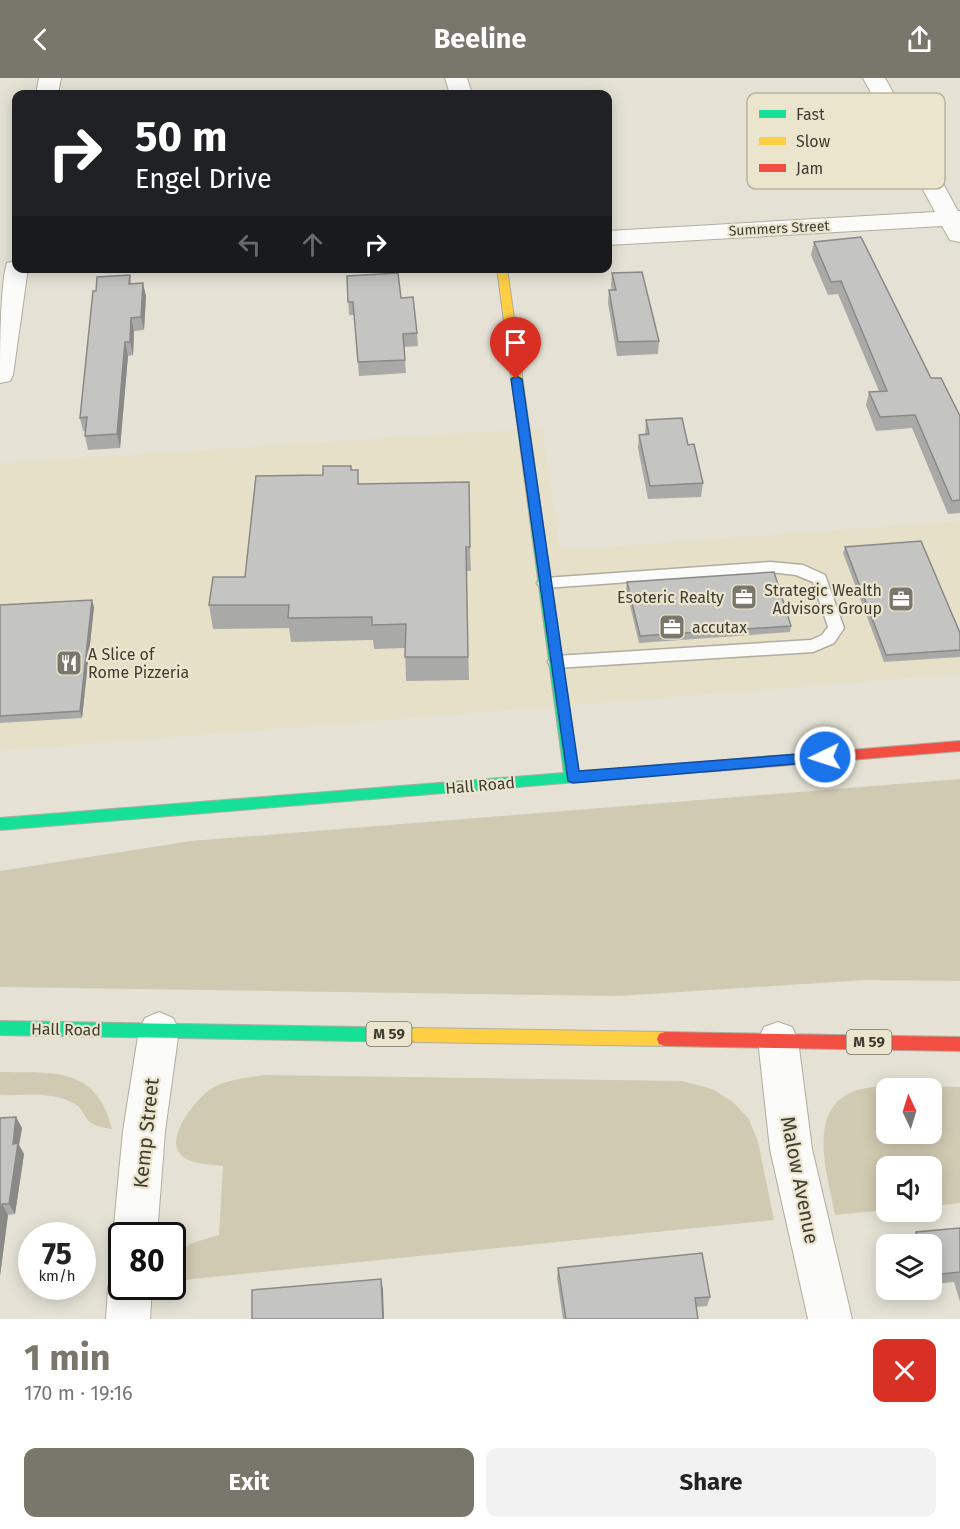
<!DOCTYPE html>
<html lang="en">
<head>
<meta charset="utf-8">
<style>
	body { margin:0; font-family:"Fira Sans",sans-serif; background:#f2f2f2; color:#222; height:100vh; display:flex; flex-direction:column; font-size:22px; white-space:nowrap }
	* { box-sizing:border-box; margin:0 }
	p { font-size:20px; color:#767676 }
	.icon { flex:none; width:33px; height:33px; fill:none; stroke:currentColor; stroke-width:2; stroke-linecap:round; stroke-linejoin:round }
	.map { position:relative; height:1241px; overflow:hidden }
	.side { display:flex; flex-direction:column; background:#fff; flex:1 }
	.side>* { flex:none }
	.top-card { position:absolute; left:12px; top:12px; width:600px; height:183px; border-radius:12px; box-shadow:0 3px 15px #0003; background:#202124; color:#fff; overflow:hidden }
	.needle { width:39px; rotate:356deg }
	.tools { position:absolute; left:876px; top:1000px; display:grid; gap:12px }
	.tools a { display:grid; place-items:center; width:66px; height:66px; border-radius:12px; background:#fff; box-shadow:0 3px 15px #0003; font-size:30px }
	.speed { position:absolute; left:18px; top:1144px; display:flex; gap:12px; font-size:30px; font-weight:700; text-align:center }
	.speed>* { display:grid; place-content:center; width:78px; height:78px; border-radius:50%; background:#fff; box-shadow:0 3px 15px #0003; line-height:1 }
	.speed small { font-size:15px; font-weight:400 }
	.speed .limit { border:3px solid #111; border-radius:9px; background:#fff; color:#111 }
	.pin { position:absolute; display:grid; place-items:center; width:51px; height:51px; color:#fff; margin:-62px -26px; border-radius:50% 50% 50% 0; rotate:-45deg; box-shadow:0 0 6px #0007 }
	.pin .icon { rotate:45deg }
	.me { position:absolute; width:66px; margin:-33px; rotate:266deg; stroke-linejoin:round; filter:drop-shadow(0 0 4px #0008) }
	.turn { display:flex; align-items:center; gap:21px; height:126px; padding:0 24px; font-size:27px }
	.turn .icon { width:78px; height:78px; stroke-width:2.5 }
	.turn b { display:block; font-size:42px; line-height:51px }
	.lanes { display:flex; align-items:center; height:57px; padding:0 24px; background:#0003; justify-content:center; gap:30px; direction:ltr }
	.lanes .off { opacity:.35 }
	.round { display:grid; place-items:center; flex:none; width:63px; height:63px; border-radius:12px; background:#f2f2f2 }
	.summary { display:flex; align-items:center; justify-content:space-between; height:102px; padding:0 24px }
	h1 { font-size:36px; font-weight:700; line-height:45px; color:#79766c }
	.button { display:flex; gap:12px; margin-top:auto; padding:12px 24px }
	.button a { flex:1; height:69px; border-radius:12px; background:#79766c; color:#fff; font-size:24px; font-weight:700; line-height:69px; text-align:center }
	.button a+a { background:#f2f2f2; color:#222 }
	header { display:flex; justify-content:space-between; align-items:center; height:78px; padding:0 24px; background:#79766c; color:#fff; font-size:27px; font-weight:700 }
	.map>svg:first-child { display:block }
	.built { fill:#e6e0c9 }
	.green { fill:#d1cab2; fill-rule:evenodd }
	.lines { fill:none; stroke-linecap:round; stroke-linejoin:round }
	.lane-casing { stroke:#afada2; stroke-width:3 }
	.street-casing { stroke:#afada2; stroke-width:2 }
	.fast-casing { stroke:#afada2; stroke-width:2 }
	.slow-casing { stroke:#afada2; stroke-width:2 }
	.jam-casing { stroke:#afada2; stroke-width:2 }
	.lane { fill:#fbfbf9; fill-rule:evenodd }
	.street { fill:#fbfbf9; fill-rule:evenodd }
	.fast { fill:#16e098; fill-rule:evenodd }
	.slow { fill:#ffcf43; fill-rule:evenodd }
	.jam { fill:#f24e42; fill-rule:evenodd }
	.wall { fill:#a9a9a7 }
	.shaded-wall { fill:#898988 }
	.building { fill:#c4c4c2; stroke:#898988; stroke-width:1.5 }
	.route { fill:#1a73e8; stroke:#114b97; stroke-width:1.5 }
	.labels { text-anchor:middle; stroke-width:4.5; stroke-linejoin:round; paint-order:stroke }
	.far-street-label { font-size:14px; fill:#3f3c33; stroke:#ece5ce }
	.shield { fill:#ece5ce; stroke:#736f62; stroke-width:1.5 }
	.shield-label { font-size:15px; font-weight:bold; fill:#3f3c33 }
	.poi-label { font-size:16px; fill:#3f3c33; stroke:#ece5ce; text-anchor:end }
	.street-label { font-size:16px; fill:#3f3c33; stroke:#ece5ce }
	.near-street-label { font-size:20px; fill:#3f3c33; stroke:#ece5ce }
	.key { fill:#ece5ce; stroke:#b8b2a0; stroke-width:1.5 }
	.key-label { font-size:16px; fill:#3f3c33 }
</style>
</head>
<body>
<header><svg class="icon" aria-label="back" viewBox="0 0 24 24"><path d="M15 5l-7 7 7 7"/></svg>Beeline<svg class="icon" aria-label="share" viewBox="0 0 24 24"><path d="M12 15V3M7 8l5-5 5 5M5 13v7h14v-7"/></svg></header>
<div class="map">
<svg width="960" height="1241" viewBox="0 0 960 1241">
	<rect width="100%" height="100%" fill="#e5e2d5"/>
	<path class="built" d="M542 350 560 472 960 443V596L0 673V385Z"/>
	<path class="green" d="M960 701V903L865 902 619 918 0 909V793L191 763Z
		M0 994C53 995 97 988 112 1051 77 1047 92 1034 71 1024 50 1013 22 1018 0 1017Z
		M264 997 682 1003 712 1011 733 1024 749 1041 758 1064 774 1142 173 1203V1178L192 1165 219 1157 223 1088C209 1086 193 1087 182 1078 162 1061 198 1018 214 1009 230 1001 246 1000 264 997Z
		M878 1008 960 1009V1125L932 1128V1089H886V1132L835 1137C828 1097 805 1033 854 1013 861 1010 870 1010 878 1008ZM886 1011H932V1056H886Z"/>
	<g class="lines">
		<g class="lane-casing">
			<path id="lane" d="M770 484 803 487 825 497 844 550 834 565 813 574 556 590 550 588 548 584 550 580 556 578 811 562 822 557 828 549 813 504 796 497 770 494 545 510 540 509 537 505 540 501 545 500Z"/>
		</g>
		<g class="street-casing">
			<path id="street" d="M39 0H61L58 16H36Z
				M445 0H467L472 16H450Z
				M863 0H885L958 133H960V164L950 162 942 148 608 167V153L935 134Z
				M16 183V190H28L13 297 10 303 0 305C0 279 0 204 7 185Z
				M159 934 173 940 179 952 165 1053 157 1158H122V1174L113 1158 123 1053 139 952 145 940Z
				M778 944 792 949 798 962 812 1071 852 1241H808L770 1071 758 962 764 949Z
				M122 1191V1209H152L150 1241H106L108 1209 114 1193Z"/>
		</g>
		<g class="fast-casing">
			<path id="fast" d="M533 415 539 419 578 694 704 684 709 685 711 689 709 693 0 752V740L564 695 527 419Z
				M0 943 415 950 421 952 423 957 421 962 415 964 0 957Z"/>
		</g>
		<g class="slow-casing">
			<path id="slow" d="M497 190H507L539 419 533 423 527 419Z
				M415 950 665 954 671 956 673 961 671 966 665 968 415 964 409 962 407 957 409 952Z"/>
		</g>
		<g class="jam-casing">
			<path id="jam" d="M960 663V673L704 694 699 693 697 689 699 685 704 684Z
				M665 954 960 959V973L665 968 659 966 657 961 659 956Z"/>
		</g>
		<use href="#lane" class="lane"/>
		<use href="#street" class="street"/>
		<use href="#fast" class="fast"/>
		<use href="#slow" class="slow"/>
		<use href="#jam" class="jam"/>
	</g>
	<path class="wall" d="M814 164 931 300 960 338V435L948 436 912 350 876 353 866 327 869 314 879 313 838 216 828 217 811 177Z
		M612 195 659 263 658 276 617 278 608 225 609 212H612L611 208Z
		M130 197 131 206 146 218 144 252 134 253 133 277 128 278 120 370 88 372 85 358 86 353H83L80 340Z
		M347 198 401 220 417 255 418 268 404 269 406 295 359 298 354 237H349Z
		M646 342 688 367 703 405 701 419 648 421 638 370 639 357 645 356Z
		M351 388V392L359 406 470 469 471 493H466L469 602 406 603 405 570 374 571 373 562 291 564 289 550 213 551 209 527 245 499Z
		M845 469 960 555V579L884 584 843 475Z
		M627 504 791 548 790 554 639 565 626 511Z
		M0 527 94 529 82 640 0 645Z
		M16 1039 22 1050 19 1067 24 1076 15 1136 8 1137 0 1198V1040Z
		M960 1150V1224L954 1204 932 1206V1167H911L910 1165 916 1154Z
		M558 1190 710 1219 707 1228 696 1229 698 1241H563L557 1200Z"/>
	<path class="shaded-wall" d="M143 205 146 218 144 252 141 239Z
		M131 240 134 253 133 277 130 264Z
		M125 264 128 278 120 370 117 356Z
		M92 522 94 529 82 640 80 633Z
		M16 1039 22 1050 19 1067 24 1076 15 1136 9 1126 13 1066Z
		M2 1126 8 1137 0 1198V1139Z
		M381 1201 383 1211 384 1241H383Z"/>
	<path class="building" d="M861 159 931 300H941L960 338V422L952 423 915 337 880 339 869 314 887 313 841 203 831 204 814 164Z
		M642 194 659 263 618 264 609 212H616L612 195Z
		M398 195 401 220 413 219 417 255 403 256 405 282 358 284 353 224H348L347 198Z
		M130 197 129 206 143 205 141 239 131 240 130 264H125L117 356 85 358 87 339 80 340 93 213H96L97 199Z
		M682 340 688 367 694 366 703 405 650 408 639 357 649 356 646 342Z
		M323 388H351V392H358V406L469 404 470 469H466L468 579H405L406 546 372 547V539L288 540 289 527H209L213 499H245L256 398 323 397Z
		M921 463 960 555V572L886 577 845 469Z
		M774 494 791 548 640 558 627 504Z
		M92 522 80 633 0 638V527Z
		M16 1039 13 1066 18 1065 9 1126H2L0 1139V1040Z
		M960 1150V1194L932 1197V1167H920L916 1154Z
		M702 1175 710 1219 695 1220 698 1241H566L558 1190Z
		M381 1201 383 1241H252V1212Z"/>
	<path class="route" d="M516 298 522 301 579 693 825 674 830 675 832 679 830 683 573 705 568 703 511 301Z"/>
	<defs>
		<g id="office-square" transform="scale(1.35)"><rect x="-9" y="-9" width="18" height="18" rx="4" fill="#79766c" stroke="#ece5ce"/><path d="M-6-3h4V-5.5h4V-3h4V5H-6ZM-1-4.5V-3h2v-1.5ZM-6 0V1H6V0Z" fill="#fff"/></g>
		<g id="restaurant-square" transform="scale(1.35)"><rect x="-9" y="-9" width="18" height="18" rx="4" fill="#79766c" stroke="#ece5ce"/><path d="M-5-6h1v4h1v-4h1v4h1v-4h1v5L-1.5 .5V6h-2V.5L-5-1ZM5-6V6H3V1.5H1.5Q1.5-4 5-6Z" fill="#fff"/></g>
	</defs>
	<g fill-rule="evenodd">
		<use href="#office-square" x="744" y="519"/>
		<use href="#office-square" x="901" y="521"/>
		<use href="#office-square" x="672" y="549"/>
		<use href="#restaurant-square" x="69" y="585"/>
	</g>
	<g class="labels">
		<g class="far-street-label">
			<text transform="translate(779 150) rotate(-3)" y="5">Summers Street</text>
		</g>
		<g class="shield">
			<rect x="366.5" y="944" width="45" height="24" rx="4.5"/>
			<rect x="846.5" y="952" width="45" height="24" rx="4.5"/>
		</g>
		<g class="shield-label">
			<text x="389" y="961">M 59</text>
			<text x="869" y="969">M 59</text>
		</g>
		<g class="poi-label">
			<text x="882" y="518">Strategic Wealth<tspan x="882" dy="18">Advisors Group</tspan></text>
			<text x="724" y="525">Esoteric Realty</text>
			<text x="692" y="555" text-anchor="start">accutax</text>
			<text x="88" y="582" text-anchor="start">A Slice of<tspan x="88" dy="18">Rome Pizzeria</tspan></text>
		</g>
		<g class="street-label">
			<text transform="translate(480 707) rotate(-5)" y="6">Hall Road</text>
			<text transform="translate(66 951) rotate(1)" y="6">Hall Road</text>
		</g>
		<g class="near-street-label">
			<text transform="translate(146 1055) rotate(-84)" y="7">Kemp Street</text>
			<text transform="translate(800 1102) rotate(79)" y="7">Malow Avenue</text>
		</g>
	</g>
	<rect x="747" y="15" width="198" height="96" rx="9" class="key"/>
	<rect x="759" y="32" width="27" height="8" fill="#16e098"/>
	<rect x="759" y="59" width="27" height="8" fill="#ffcf43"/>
	<rect x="759" y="86" width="27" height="8" fill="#f24e42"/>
	<g class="key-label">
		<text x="796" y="42">Fast</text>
		<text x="796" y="69">Slow</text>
		<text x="796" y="96">Jam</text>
	</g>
</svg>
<div class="tools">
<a><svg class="needle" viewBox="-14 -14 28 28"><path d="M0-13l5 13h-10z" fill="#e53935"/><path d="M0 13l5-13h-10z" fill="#767676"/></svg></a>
<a><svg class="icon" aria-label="sound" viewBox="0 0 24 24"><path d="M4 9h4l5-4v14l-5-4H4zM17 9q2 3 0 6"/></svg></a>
<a><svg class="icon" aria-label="layers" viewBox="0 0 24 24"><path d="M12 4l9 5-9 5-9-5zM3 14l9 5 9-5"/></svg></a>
</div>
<div class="speed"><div>75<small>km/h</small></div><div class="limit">80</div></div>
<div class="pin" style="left:516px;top:301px;background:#d93025"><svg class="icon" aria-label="arrive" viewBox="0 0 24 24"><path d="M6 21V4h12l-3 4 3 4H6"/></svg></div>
<svg class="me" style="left:825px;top:679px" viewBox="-20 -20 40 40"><circle r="17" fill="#1a73e8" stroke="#fff" stroke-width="3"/><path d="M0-11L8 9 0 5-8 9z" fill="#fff"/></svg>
<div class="top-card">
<div class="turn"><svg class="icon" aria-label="right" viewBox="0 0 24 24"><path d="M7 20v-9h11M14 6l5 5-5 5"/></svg><div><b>50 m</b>Engel Drive</div></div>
<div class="lanes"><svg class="icon off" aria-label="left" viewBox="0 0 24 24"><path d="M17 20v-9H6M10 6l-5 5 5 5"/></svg><svg class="icon off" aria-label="ahead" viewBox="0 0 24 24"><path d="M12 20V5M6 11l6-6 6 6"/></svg><svg class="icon" aria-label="right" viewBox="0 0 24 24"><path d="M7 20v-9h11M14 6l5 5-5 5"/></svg></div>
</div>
</div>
<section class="side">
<div class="summary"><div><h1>1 min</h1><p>170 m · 19:16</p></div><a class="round" style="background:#d93025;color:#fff"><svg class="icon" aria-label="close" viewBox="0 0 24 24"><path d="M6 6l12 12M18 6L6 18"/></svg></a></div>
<div class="button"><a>Exit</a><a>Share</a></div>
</section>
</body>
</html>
